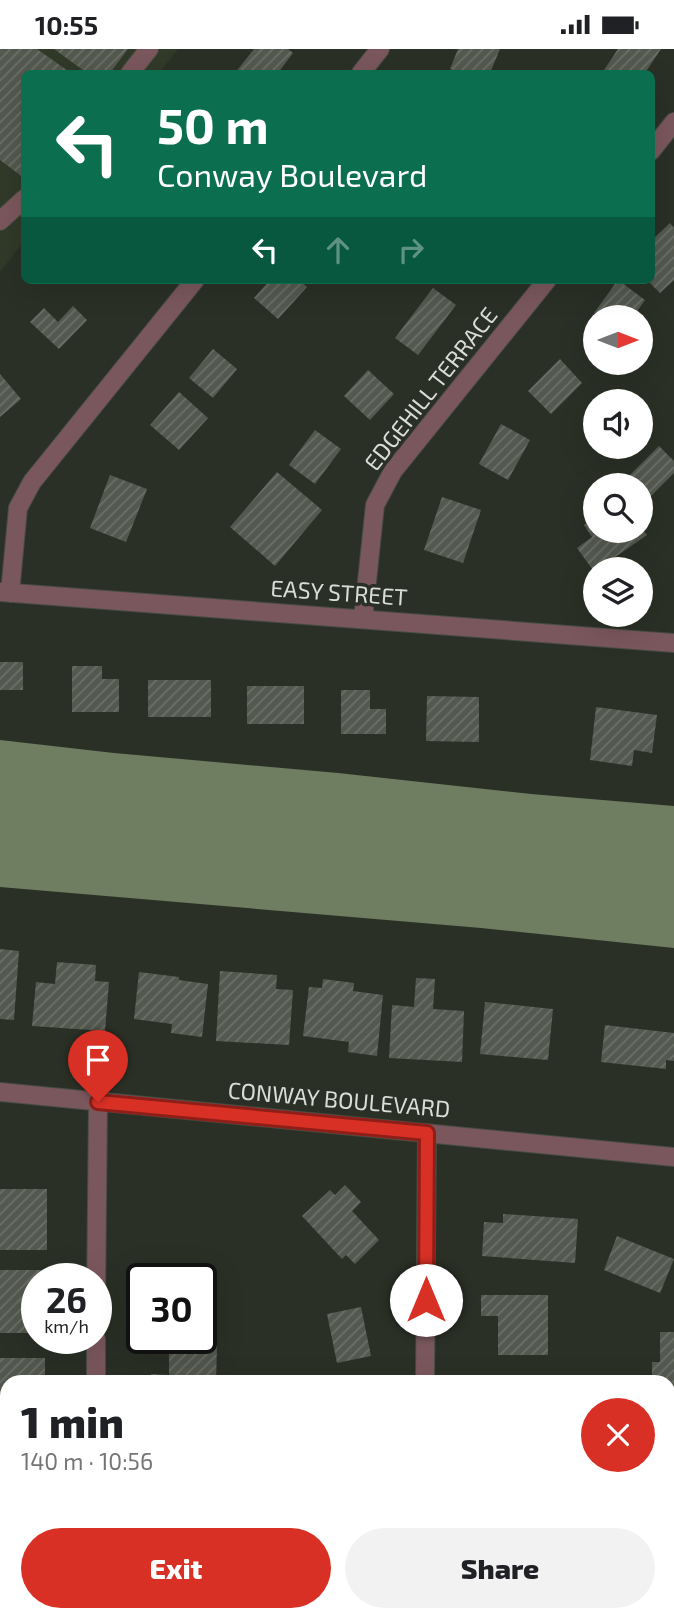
<!DOCTYPE html>
<html lang="en">
<head>
<meta charset="utf-8">
<style>
	body { margin:0; font-family:"Exo 2",sans-serif; background:#f2f2f2; color:#202124; height:100vh; display:flex; flex-direction:column; font-size:26px; white-space:nowrap }
	* { box-sizing:border-box; margin:0 }
	p { font-size:23px; color:#757577 }
	.icon { flex:none; width:38px; height:38px; fill:none; stroke:currentColor; stroke-width:2; stroke-linecap:round; stroke-linejoin:round }
	.map { position:relative; flex:1; overflow:hidden }
	.sheet { position:absolute; left:0px; top:1326px; width:676px; height:247px; display:flex; flex-direction:column; background:#fff; border-radius:21px 21px 0 0; box-shadow:0 7px 28px #0002 }
	.sheet>* { flex:none }
	.top-card { position:absolute; left:21px; top:21px; width:634px; height:214px; border-radius:10px; box-shadow:0 7px 28px #0002; background:#0b6e4f; color:#fff; overflow:hidden }
	.needle { width:46px; rotate:90deg }
	.tools { position:absolute; left:583px; top:256px; display:grid; gap:14px }
	.tools a { display:grid; place-items:center; width:70px; height:70px; border-radius:50%; background:#fff; box-shadow:0 7px 28px #0002; font-size:35px }
	.speed { position:absolute; left:21px; top:1214px; display:flex; gap:14px; font-size:35px; font-weight:700; text-align:center }
	.speed>* { display:grid; place-content:center; width:91px; height:91px; border-radius:50%; background:#fff; box-shadow:0 7px 28px #0002; line-height:1 }
	.speed small { font-size:18px; font-weight:400 }
	.speed .limit { border:4px solid #111; border-radius:10px; background:#fff; color:#111 }
	.pin { position:absolute; display:grid; place-items:center; width:60px; height:60px; color:#fff; margin:-72px -30px; border-radius:50% 50% 50% 0; rotate:-45deg; box-shadow:0 0 7px #0007 }
	.pin .icon { rotate:45deg }
	.me { position:absolute; width:77px; margin:-38px; rotate:0deg; stroke-linejoin:round; filter:drop-shadow(0 0 5px #0008) }
	.turn { display:flex; align-items:center; gap:24px; height:147px; padding:0 21px; font-size:32px }
	.turn .icon { width:91px; height:91px; stroke-width:2.5 }
	.turn b { display:block; font-size:49px; line-height:60px }
	.lanes { display:flex; align-items:center; height:66px; padding:0 21px; background:#0003; justify-content:center; gap:35px; direction:ltr }
	.lanes .off { opacity:.35 }
	.round { display:grid; place-items:center; flex:none; width:74px; height:74px; border-radius:37px; background:#f2f2f2 }
	.overview { display:flex; align-items:center; justify-content:space-between; height:119px; padding:0 21px }
	h1 { font-size:42px; font-weight:800; line-height:52px }
	.primary-button { display:flex; gap:14px; margin-top:auto; padding:14px 21px }
	.primary-button a { flex:1; height:80px; border-radius:42px; background:#d93025; color:#fff; font-size:28px; font-weight:800; line-height:80px; text-align:center }
	.primary-button a+a { background:#f2f2f2; color:#202124 }
	.status { display:flex; justify-content:space-between; align-items:center; height:49px; padding:0 35px; background:#fff; direction:ltr }
	.status svg { height:19px; fill:currentColor }
	.map>svg:first-child { display:block }
	.built { fill:#313929 }
	.water { fill:#6f7d61 }
	.building { fill:url(#building-hatch) }
	.lines { fill:none; stroke-linecap:round; stroke-linejoin:round }
	.minor-casing { stroke:#474c42; stroke-width:20 }
	.minor { stroke:#7a575d; stroke-width:18 }
	.route-casing { stroke:#8d1f18; stroke-width:18 }
	.route { stroke:#d93025; stroke-width:12 }
	.labels { text-anchor:middle; stroke-width:7; stroke-linejoin:round; paint-order:stroke }
	.street-label { font-size:23px; fill:#d9ddd6; stroke:#2b3026 }
</style>
</head>
<body>
<div class="status"><b>10:55</b><svg viewBox="0 0 49 12"><path d="M0 12V9h3v3zM5 12V6h3v6zM10 12V3h3v9zM15 12V0h3v12zM26 1h20v11H26zM47 4h2v5h-2z"/></svg></div>
<div class="map">
<svg width="674" height="1572" viewBox="0 0 674 1572">
	<defs>
		<pattern id="building-hatch" width="6" height="6" patternUnits="userSpaceOnUse" patternTransform="scale(1.75)"><rect width="6" height="6" fill="#54594f"/><path d="M-1 1l2-2M0 6l6-6M5 7l2-2" fill="none" stroke="#6c7068"/></pattern>
	</defs>
	<rect width="100%" height="100%" fill="#2b3026"/>
	<path class="built" d="M0 0H178L159 24H24V192L0 223Z"/>
	<path class="water" d="M0 691 114 704 338 724 531 745 674 757V899L481 879 0 838Z"/>
	<path class="building" d="M0 0H37L71 24H24V129L0 111Z
		M54 0H128L110 24H87Z
		M254 0H288L293 4 278 24H235Z
		M458 0H500L490 24H462L450 20Z
		M618 0H661L645 24H602Z
		M670 174 674 179V231L660 244 647 231H651V192Z
		M270 231H299L307 238 278 270 254 249Z
		M618 231 645 251 633 268H600L594 264Z
		M433 239 456 256 418 306 395 289Z
		M73 257 87 271 59 300 30 273 44 259 58 273Z
		M213 300 237 320 213 349 189 329Z
		M560 310 582 334 551 365 528 342Z
		M368 321 394 345 370 371 344 347Z
		M0 325 21 350 0 368Z
		M179 343 208 369 179 401 150 376Z
		M501 375 530 391 508 431 479 415Z
		M315 381 341 400 315 435 289 416Z
		M659 397 674 412V424L647 451 640 445V436H632L626 430Z
		M277 423 322 461 275 517 230 478Z
		M110 426 147 440 126 493 90 479Z
		M442 448 481 461 463 514 424 501Z
		M595 468V481H640V477L647 486 598 520H595V524L577 499 592 488 584 476Z
		M0 613H23V641H0Z
		M72 617H102V630H119V663H72Z
		M148 631H211V668H148Z
		M247 637H304V675H247Z
		M341 641H370V660H386V685H341Z
		M427 647 479 648V693L426 692Z
		M596 658 657 666 652 704 634 701 632 717 590 711Z
		M0 900 19 902 14 971 0 970Z
		M57 913 96 916 95 932 109 933 105 982 32 977 36 933 55 935Z
		M220 922 277 926 276 940 293 941 289 996 216 992Z
		M139 923 179 928V931L208 935 202 988 171 984 172 975 134 970Z
		M416 929 435 930 433 960 464 962 462 1013 389 1009 392 956 414 958Z
		M323 930 354 934 353 942 383 946 377 1007 348 1003 349 993 303 987 309 938 322 939Z
		M485 953 553 960 548 1011 480 1005Z
		M605 976 674 984V1012L666 1011V1020L601 1013Z
		M345 1136 361 1153 352 1162 379 1191 355 1215 346 1206 342 1210 302 1167 330 1141 335 1146Z
		M0 1140H47V1201H0Z
		M503 1165 578 1170 575 1214 482 1207 484 1173 503 1174Z
		M617 1187 674 1210 660 1244 604 1221Z
		M0 1221H46V1230H37V1260H30V1284H0Z
		M481 1246H548V1306H498V1267H481Z
		M361 1258 371 1307 337 1314 327 1265Z
		M660 1283H674V1341H668V1334H652V1313H660Z
		M169 1296 217 1297 216 1334H151V1325L169 1326Z
		M0 1309H45V1333L7 1334V1370H0Z
		M477 1328H515V1334H477Z
		M325 1330H374V1334H325Z
		M668 1362H674V1422H668Z
		M0 1411H7V1457H0Z
		M668 1453H674V1521H668Z
		M0 1482H7V1547H4V1531H0Z
		M668 1539H674V1572H656V1566H668Z
		M147 1566H202V1572H147Z
		M327 1566H374V1571H327Z
		M495 1566 538 1567V1572H495Z"/>
	<g class="lines">
		<g class="minor-casing">
			<path id="minor" d="M130 24 149 0
				M361 24 380 0
				M651 102 674 73
				M0 172 24 150
				M0 543 674 594
				M10 544 18 459 32 433 195 231
				M363 570 375 456 393 422 547 231
				M0 1043 674 1108
				M96 1252 98 1053
				M96 1334V1290
				M425 1334 427 1084
				M94 1572V1566
				M423 1572V1566"/>
		</g>
		<use href="#minor" class="minor"/>
	</g>
	<g class="lines">
		<g class="route-casing">
			<path id="route" d="M98 1053 427 1084 426 1251"/>
		</g>
		<use href="#route" class="route"/>
	</g>
	<g class="labels">
		<g class="street-label">
			<text transform="translate(431 340) rotate(-52)" y="8">EDGEHILL TERRACE</text>
			<text transform="translate(339 544) rotate(4)" y="8">EASY STREET</text>
			<text transform="translate(339 1051) rotate(5)" y="8">CONWAY BOULEVARD</text>
		</g>
	</g>
</svg>
<div class="tools">
<a><svg class="needle" viewBox="-14 -14 28 28"><path d="M0-13l5 13h-10z" fill="#e53935"/><path d="M0 13l5-13h-10z" fill="#757577"/></svg></a>
<a><svg class="icon" aria-label="sound" viewBox="0 0 24 24"><path d="M4 9h4l5-4v14l-5-4H4zM17 9q2 3 0 6"/></svg></a>
<a><svg class="icon" aria-label="search" viewBox="0 0 24 24"><circle cx="10" cy="10" r="6"/><path d="M15 15l6 6"/></svg></a>
<a><svg class="icon" aria-label="layers" viewBox="0 0 24 24"><path d="M12 4l9 5-9 5-9-5zM3 14l9 5 9-5"/></svg></a>
</div>
<div class="speed"><div>26<small>km/h</small></div><div class="limit">30</div></div>
<div class="pin" style="left:98px;top:1053px;background:#d93025"><svg class="icon" aria-label="arrive" viewBox="0 0 24 24"><path d="M6 21V4h12l-3 4 3 4H6"/></svg></div>
<svg class="me" style="left:426px;top:1251px" viewBox="-20 -20 40 40"><circle r="19" fill="#fff"/><path d="M0-13L10 11 0 6-10 11z" fill="#d93025"/></svg>
<div class="top-card">
<div class="turn"><svg class="icon" aria-label="left" viewBox="0 0 24 24"><path d="M17 20v-9H6M10 6l-5 5 5 5"/></svg><div><b>50 m</b>Conway Boulevard</div></div>
<div class="lanes"><svg class="icon" aria-label="left" viewBox="0 0 24 24"><path d="M17 20v-9H6M10 6l-5 5 5 5"/></svg><svg class="icon off" aria-label="ahead" viewBox="0 0 24 24"><path d="M12 20V5M6 11l6-6 6 6"/></svg><svg class="icon off" aria-label="right" viewBox="0 0 24 24"><path d="M7 20v-9h11M14 6l5 5-5 5"/></svg></div>
</div>
<section class="sheet">
<div class="overview"><div><h1>1 min</h1><p>140 m · 10:56</p></div><a class="round" style="background:#d93025;color:#fff"><svg class="icon" aria-label="close" viewBox="0 0 24 24"><path d="M6 6l12 12M18 6L6 18"/></svg></a></div>
<div class="primary-button"><a>Exit</a><a>Share</a></div>
</section>
</div>
</body>
</html>
